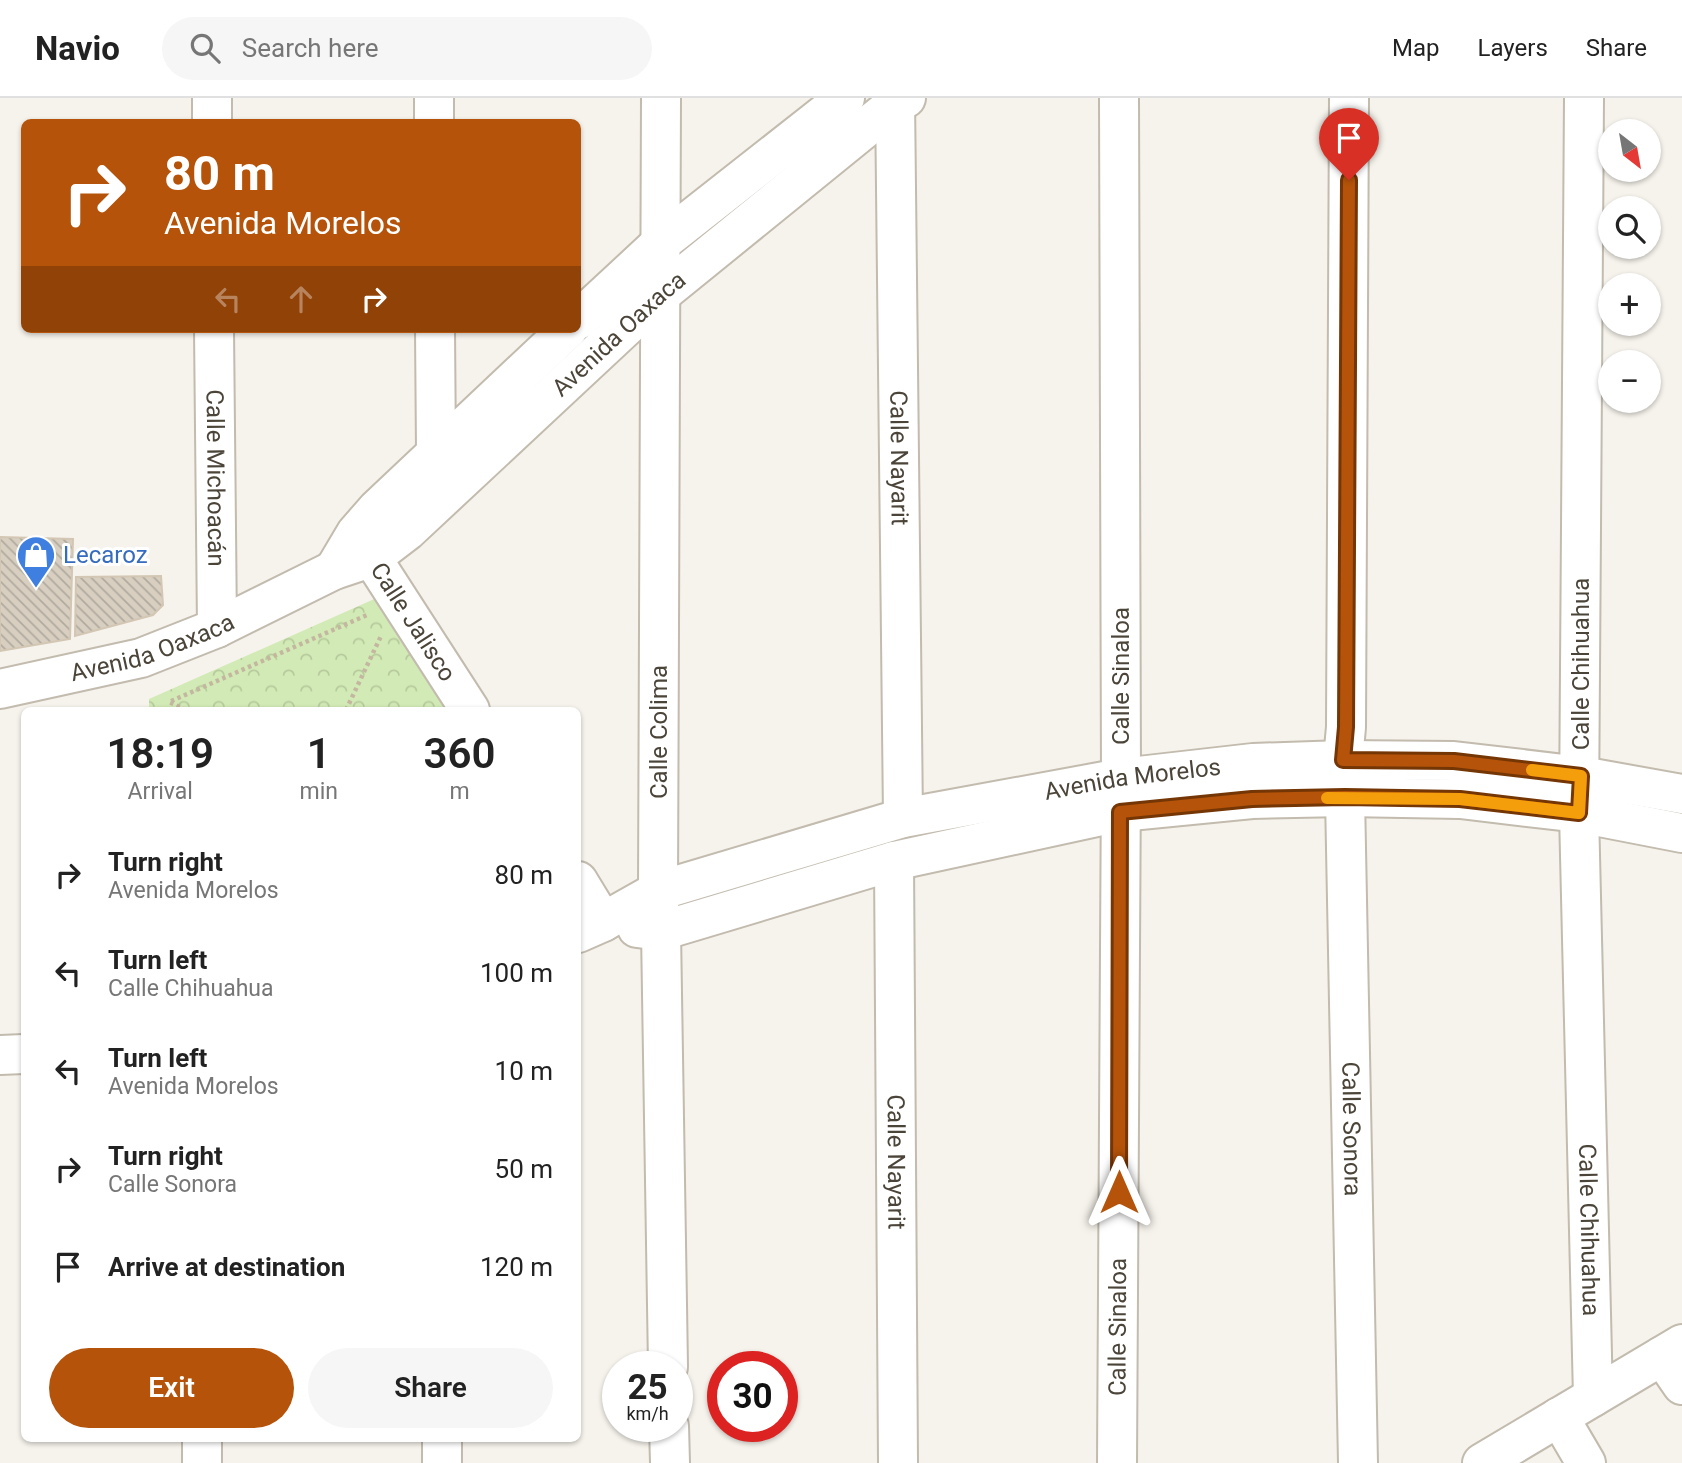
<!DOCTYPE html>
<html lang="en">
<head>
<meta charset="utf-8">
<style>
	body { margin:0; font-family:Roboto,sans-serif; background:#f6f6f6; color:#222; height:100vh; display:flex; flex-direction:column; font-size:26px; white-space:nowrap }
	* { box-sizing:border-box; margin:0 }
	p { font-size:23px; color:#767676 }
	.icon { flex:none; width:38px; height:38px; fill:none; stroke:currentColor; stroke-width:2; stroke-linecap:round; stroke-linejoin:round }
	.map { position:relative; flex:1; overflow:hidden }
	.side { position:absolute; left:21px; top:609px; width:560px; height:735px; display:flex; flex-direction:column; background:#fff; border-radius:10px; box-shadow:0 2px 5px #0004 }
	.side>* { flex:none }
	.top-card { position:absolute; left:21px; top:21px; width:560px; height:214px; border-radius:10px; box-shadow:0 2px 5px #0004; background:#b45309; color:#fff; overflow:hidden }
	.needle { width:46px; rotate:149deg }
	.buttons { position:absolute; left:1598px; top:21px; display:grid; gap:14px }
	.buttons a { display:grid; place-items:center; width:63px; height:63px; border-radius:50%; background:#fff; box-shadow:0 2px 5px #0004; font-size:35px }
	.speed { position:absolute; left:602px; top:1253px; display:flex; gap:14px; font-size:35px; font-weight:700; text-align:center }
	.speed>* { display:grid; place-content:center; width:91px; height:91px; border-radius:50%; background:#fff; box-shadow:0 2px 5px #0004; line-height:1 }
	.speed small { font-size:18px; font-weight:400 }
	.speed .limit { border:10px solid #d22; background:#fff; color:#111 }
	.pin { position:absolute; display:grid; place-items:center; width:60px; height:60px; color:#fff; margin:-72px -30px; border-radius:50% 50% 50% 0; rotate:-45deg; box-shadow:0 0 7px #0007 }
	.pin .icon { rotate:45deg }
	.me { position:absolute; width:77px; margin:-38px; rotate:0deg; stroke-linejoin:round; filter:drop-shadow(0 0 5px #0008) }
	.turn { display:flex; align-items:center; gap:24px; height:147px; padding:0 28px; font-size:32px }
	.turn .icon { width:91px; height:91px; stroke-width:2.5 }
	.turn b { display:block; font-size:49px; line-height:60px }
	.lanes { display:flex; align-items:center; height:66px; padding:0 28px; background:#0003; justify-content:center; gap:35px; direction:ltr }
	.lanes .off { opacity:.35 }
	.eta { display:flex; justify-content:space-evenly; align-items:center; height:119px; text-align:center }
	.eta b { font-size:42px; font-weight:600; line-height:49px }
	.button { display:flex; gap:14px; margin-top:auto; padding:14px 28px }
	.button a { flex:1; height:80px; border-radius:42px; background:#b45309; color:#fff; font-size:28px; font-weight:600; line-height:80px; text-align:center }
	.button a+a { background:#f6f6f6; color:#222 }
	ul { padding:0; list-style:none }
	li { display:flex; align-items:center; gap:21px; height:98px; padding:0 28px }
	li div { flex:1 }
	li b { display:block; font-size:26px }
	li em { font-style:normal }
	header { display:flex; align-items:center; gap:42px; box-sizing:border-box; height:98px; padding:0 35px; background:#fff; border-bottom:2px solid #e0e0e0 }
	header strong { font-size:33px }
	nav { display:flex; gap:38px; margin-inline-start:auto; font-size:24px }
	.search { width:490px; height:63px; background:#f6f6f6; display:flex; align-items:center; gap:18px; box-sizing:border-box; padding:0 24px; border-radius:38px; color:#767676; font-size:26px }
	.map>svg:first-child { display:block }
	.park { fill:url(#park-crowns) }
	.building { fill:url(#building-back-hatch); stroke:#d3c7b4; stroke-width:2 }
	.lines { fill:none; stroke-linecap:round; stroke-linejoin:round }
	.minor-casing { stroke:#c2bbae; stroke-width:42 }
	.path { stroke:#c4b79f; stroke-width:4.5; stroke-dasharray:3.5 3.5; stroke-linecap:butt }
	.minor { stroke:#fff; stroke-width:38 }
	.route-casing { stroke:#753606; stroke-width:18 }
	.route { stroke:#b45309; stroke-width:12 }
	.slow { stroke:#f59e0b; stroke-width:12 }
	.labels { text-anchor:middle; stroke-width:6; stroke-linejoin:round; paint-order:stroke }
	.street-label { font-size:24px; fill:#4b4439; stroke:#fff }
	.shop-label { font-size:24px; fill:#366cbe; stroke:#fff; text-anchor:start }
</style>
</head>
<body>
<header>
<strong>Navio</strong>
<div class="search"><svg class="icon" aria-label="search" viewBox="0 0 24 24"><circle cx="10" cy="10" r="6"/><path d="M15 15l6 6"/></svg>Search here</div>
<nav><a>Map</a><a>Layers</a><a>Share</a></nav>
</header>
<div class="map">
<svg width="1682" height="1365" viewBox="0 0 1682 1365">
	<defs>
		<pattern id="park-crowns" width="20" height="18" patternUnits="userSpaceOnUse" patternTransform="scale(1.75)"><rect width="20" height="18" fill="#d2eab5"/><path d="M2 6a3 3 0 1 1 6 0M12 15a3 3 0 1 1 6 0" fill="none" stroke="#b6ca9c"/></pattern>
		<pattern id="building-back-hatch" width="6" height="6" patternUnits="userSpaceOnUse" patternTransform="scale(1.75)"><rect width="6" height="6" fill="#d8cfc1"/><path d="M-1 5l2 2M0 0l6 6M5-1l2 2" fill="none" stroke="#b1aa9e"/></pattern>
	</defs>
	<rect width="100%" height="100%" fill="#f6f3ec"/>
	<path class="park" d="M399 490 463 612H149V601Z"/>
	<path class="building" d="M0 439 73 441 70 541 0 553Z
		M161 478 163 507 153 517 75 538 76 479Z"/>
	<g class="lines">
		<g class="minor-casing">
			<g id="minor">
				<path d="M212 0V24"/>
				<path d="M434 0V24"/>
				<path d="M661 0 658 793 661 833 668 1269"/>
				<path id="s1" d="M895 0 903 720"/>
				<path id="s2" d="M1584 0 1579 715 1593 1299"/>
				<path d="M578 222 662 144 845 0"/>
				<path id="s3" d="M214 231 217 530"/>
				<path d="M435 231 436 354"/>
				<path id="s4" d="M359 440 470 612"/>
				<path d="M334 472 356 435 377 411 568 231"/>
				<path id="s5" d="M0 591 141 560 217 530 334 472 373 459 407 433 661 196 895 6 906 0"/>
				<path d="M1343 662 1346 629 1349 0"/>
				<path id="s6" d="M1345 699 1358 1365"/>
				<path id="s7" d="M894 763 898 1365"/>
				<path d="M578 783 603 824"/>
				<path d="M637 830 661 833 894 763 1120 714 1252 701 1345 699 1460 701 1579 715 1682 735"/>
				<path id="s8" d="M578 835 603 824 658 793 903 720 1121 680 1253 665 1343 662 1454 663 1581 678 1682 696"/>
				<path d="M0 957 24 956"/>
				<path d="M1662 1258 1682 1287"/>
				<path d="M1559 1319 1586 1365"/>
				<path d="M669 1328 670 1365"/>
				<path d="M202 1365V1340"/>
				<path d="M442 1365V1340"/>
				<path id="s9" d="M1117 1365 1121 680 1119 0"/>
				<path d="M1482 1365 1682 1246"/>
			</g>
		</g>
		<path class="path" d="M186 612 169 604 367 517
			M346 612 381 538"/>
		<use href="#minor" class="minor"/>
	</g>
	<g class="lines">
		<g class="route-casing">
			<path id="route" d="M1119 1094 1120 714 1252 701 1345 699 1460 701 1579 715 1581 678 1454 663 1343 662 1346 629 1349 82"/>
		</g>
		<use href="#route" class="route"/>
		<path class="slow" d="M1327 700 1460 701 1579 715 1581 678 1532 672"/>
	</g>
	<defs>
		<g id="shop-pin" transform="scale(2.0125)"><path d="M0 17L-7.5 6A9.5 9.5 0 1 1 7.5 6Z" fill="#3f7fe0" stroke="#fff"/><path d="M-5-2.5h2.3a2.7 3.5 0 0 1 5.4 0H5L5.5 6h-11ZM-1.5-2.5h3a1.5 2.3 0 0 0-3 0Z" fill="#fff"/></g>
	</defs>
	<g fill-rule="evenodd">
		<use href="#shop-pin" x="36" y="457"/>
	</g>
	<g class="labels">
		<g class="street-label">
			<text dy="8" stroke="none"><textPath href="#s5" startOffset="730">Avenida Oaxaca</textPath></text>
			<text dy="8" stroke="none"><textPath href="#s1" startOffset="360">Calle Nayarit</textPath></text>
			<text dy="8" stroke="none"><textPath href="#s3" startOffset="149">Calle Michoacán</textPath></text>
			<text dy="8" stroke="none"><textPath href="#s4" startOffset="100">Calle Jalisco</textPath></text>
			<text dy="8" stroke="none"><textPath href="#s5" startOffset="158">Avenida Oaxaca</textPath></text>
			<text transform="translate(1581 566) rotate(-90)" y="8">Calle Chihuahua</text>
			<text transform="translate(1121 578) rotate(-90)" y="8">Calle Sinaloa</text>
			<text transform="translate(659 634) rotate(-90)" y="8">Calle Colima</text>
			<text dy="8" stroke="none"><textPath href="#s8" startOffset="579">Avenida Morelos</textPath></text>
			<text dy="8" stroke="none"><textPath href="#s6" startOffset="332">Calle Sonora</textPath></text>
			<text dy="8" stroke="none"><textPath href="#s7" startOffset="301">Calle Nayarit</textPath></text>
			<text dy="8" stroke="none"><textPath href="#s2" startOffset="1132">Calle Chihuahua</textPath></text>
			<text dy="8" stroke="none"><textPath href="#s9" startOffset="136">Calle Sinaloa</textPath></text>
		</g>
		<g class="shop-label">
			<text x="63" y="465">Lecaroz</text>
		</g>
	</g>
</svg>
<div class="buttons">
<a><svg class="needle" viewBox="-14 -14 28 28"><path d="M0-13l5 13h-10z" fill="#e53935"/><path d="M0 13l5-13h-10z" fill="#767676"/></svg></a>
<a><svg class="icon" aria-label="search" viewBox="0 0 24 24"><circle cx="10" cy="10" r="6"/><path d="M15 15l6 6"/></svg></a>
<a>+</a>
<a>−</a>
</div>
<div class="speed"><div>25<small>km/h</small></div><div class="limit">30</div></div>
<div class="pin" style="left:1349px;top:82px;background:#d93025"><svg class="icon" aria-label="arrive" viewBox="0 0 24 24"><path d="M6 21V4h12l-3 4 3 4H6"/></svg></div>
<svg class="me" style="left:1119px;top:1094px" viewBox="-20 -20 40 40"><path d="M0-17L14 15 0 8-14 15z" fill="#b45309" stroke="#fff" stroke-width="4"/></svg>
<div class="top-card">
<div class="turn"><svg class="icon" aria-label="right" viewBox="0 0 24 24"><path d="M7 20v-9h11M14 6l5 5-5 5"/></svg><div><b>80 m</b>Avenida Morelos</div></div>
<div class="lanes"><svg class="icon off" aria-label="left" viewBox="0 0 24 24"><path d="M17 20v-9H6M10 6l-5 5 5 5"/></svg><svg class="icon off" aria-label="ahead" viewBox="0 0 24 24"><path d="M12 20V5M6 11l6-6 6 6"/></svg><svg class="icon" aria-label="right" viewBox="0 0 24 24"><path d="M7 20v-9h11M14 6l5 5-5 5"/></svg></div>
</div>
<section class="side">
<div class="eta">
<div><b>18:19</b><p>Arrival</p></div>
<div><b>1</b><p>min</p></div>
<div><b>360</b><p>m</p></div>
</div>
<ul>
<li><svg class="icon" aria-label="right" viewBox="0 0 24 24"><path d="M7 20v-9h11M14 6l5 5-5 5"/></svg><div><b>Turn right</b><p>Avenida Morelos</p></div><em>80 m</em></li>
<li><svg class="icon" aria-label="left" viewBox="0 0 24 24"><path d="M17 20v-9H6M10 6l-5 5 5 5"/></svg><div><b>Turn left</b><p>Calle Chihuahua</p></div><em>100 m</em></li>
<li><svg class="icon" aria-label="left" viewBox="0 0 24 24"><path d="M17 20v-9H6M10 6l-5 5 5 5"/></svg><div><b>Turn left</b><p>Avenida Morelos</p></div><em>10 m</em></li>
<li><svg class="icon" aria-label="right" viewBox="0 0 24 24"><path d="M7 20v-9h11M14 6l5 5-5 5"/></svg><div><b>Turn right</b><p>Calle Sonora</p></div><em>50 m</em></li>
<li><svg class="icon" aria-label="arrive" viewBox="0 0 24 24"><path d="M6 21V4h12l-3 4 3 4H6"/></svg><div><b>Arrive at destination</b></div><em>120 m</em></li>
</ul>
<div class="button"><a>Exit</a><a>Share</a></div>
</section>
</div>
</body>
</html>
